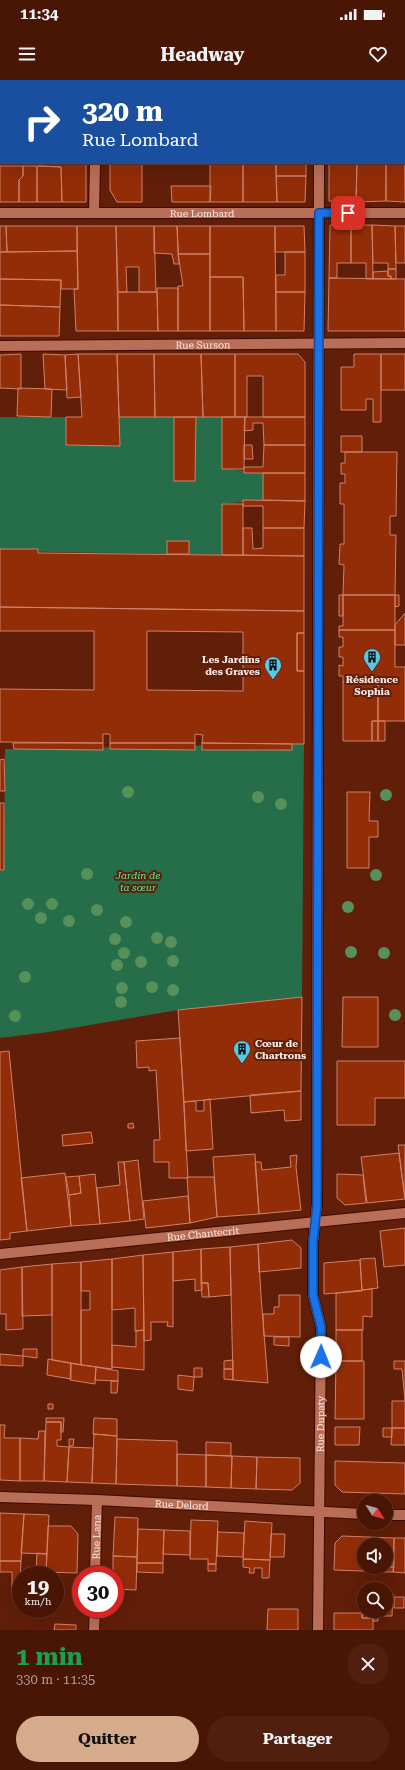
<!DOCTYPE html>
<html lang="fr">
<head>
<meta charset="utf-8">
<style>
	body { margin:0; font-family:"Roboto Serif",serif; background:#501f10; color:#f1f3f6; height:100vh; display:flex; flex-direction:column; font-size:15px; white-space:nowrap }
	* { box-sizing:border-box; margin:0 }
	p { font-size:13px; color:#b19f9b }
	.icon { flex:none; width:22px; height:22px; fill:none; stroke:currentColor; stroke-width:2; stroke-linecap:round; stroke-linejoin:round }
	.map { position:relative; height:1550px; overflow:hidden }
	.panel { display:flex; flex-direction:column; background:#491606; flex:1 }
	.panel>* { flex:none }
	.hud { position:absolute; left:0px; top:0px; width:405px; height:84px; box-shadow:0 4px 16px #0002,0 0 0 1px #613528; background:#1a4fa0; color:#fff; overflow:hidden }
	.needle { width:26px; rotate:127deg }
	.buttons { position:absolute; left:357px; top:1414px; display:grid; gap:8px }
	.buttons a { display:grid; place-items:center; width:36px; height:36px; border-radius:50%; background:#491606; box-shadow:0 4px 16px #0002,0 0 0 1px #613528; font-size:20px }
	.speed { position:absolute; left:12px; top:1486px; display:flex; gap:8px; font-size:20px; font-weight:700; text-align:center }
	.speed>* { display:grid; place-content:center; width:52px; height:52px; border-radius:50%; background:#491606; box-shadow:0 4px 16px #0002,0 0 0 1px #613528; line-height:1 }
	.speed small { font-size:10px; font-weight:400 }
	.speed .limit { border:6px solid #d22; background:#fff; color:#111 }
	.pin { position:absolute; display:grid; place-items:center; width:34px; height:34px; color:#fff; margin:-17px; border-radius:8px; box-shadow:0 2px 6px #0006 }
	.me { position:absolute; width:44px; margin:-22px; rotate:1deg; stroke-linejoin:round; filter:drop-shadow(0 0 3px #0008) }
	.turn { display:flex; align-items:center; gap:14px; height:84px; padding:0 16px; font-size:18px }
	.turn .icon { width:52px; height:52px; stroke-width:2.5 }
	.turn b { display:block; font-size:28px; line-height:34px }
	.round { display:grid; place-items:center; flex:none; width:42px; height:42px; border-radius:21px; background:#501f10 }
	.overview { display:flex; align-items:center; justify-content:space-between; height:68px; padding:0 16px }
	h1 { font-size:24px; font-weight:700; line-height:30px; color:#1e9e55 }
	.primary-button { display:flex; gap:8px; margin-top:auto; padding:8px 16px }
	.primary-button a { flex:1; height:46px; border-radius:24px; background:#d6ab8b; color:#111; font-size:16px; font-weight:700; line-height:46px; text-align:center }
	.primary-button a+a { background:#501f10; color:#f1f3f6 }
	.status { display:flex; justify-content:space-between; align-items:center; height:28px; padding:0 20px; background:#491606; direction:ltr }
	.status svg { height:11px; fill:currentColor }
	header { display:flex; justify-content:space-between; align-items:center; height:52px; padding:0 16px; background:#491606; font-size:18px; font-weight:700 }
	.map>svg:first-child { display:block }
	.green { fill:#266d49 }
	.building { fill:#922d08; stroke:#cf826b; fill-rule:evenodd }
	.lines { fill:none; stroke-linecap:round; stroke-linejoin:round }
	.minor-casing { stroke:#3d0b00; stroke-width:12 }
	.minor { stroke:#b96e57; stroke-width:10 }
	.tree { fill:#57905b }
	.route-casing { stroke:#114b97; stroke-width:10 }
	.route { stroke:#1a73e8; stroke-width:7 }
	.labels { text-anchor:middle; stroke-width:4; stroke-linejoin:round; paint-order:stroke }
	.street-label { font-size:10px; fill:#fbe9e4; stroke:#611e08 }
	.poi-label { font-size:10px; font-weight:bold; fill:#fbe9e4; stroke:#611e08; text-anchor:end }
	.park-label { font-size:10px; font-style:italic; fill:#4fed9f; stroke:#611e08 }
</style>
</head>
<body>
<div class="status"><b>11:34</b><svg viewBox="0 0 49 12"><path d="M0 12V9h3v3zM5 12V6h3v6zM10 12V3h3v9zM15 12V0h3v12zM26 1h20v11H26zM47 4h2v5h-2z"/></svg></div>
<header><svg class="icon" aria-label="menu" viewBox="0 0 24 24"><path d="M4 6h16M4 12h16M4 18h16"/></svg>Headway<svg class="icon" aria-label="heart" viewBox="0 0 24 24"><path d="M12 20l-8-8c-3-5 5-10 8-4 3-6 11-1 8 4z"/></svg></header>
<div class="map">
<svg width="405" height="1550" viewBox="0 0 405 1550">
	<rect width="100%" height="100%" fill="#611e08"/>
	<path class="green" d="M0 337H66V365L119 366V337H174V401H195L196 337H222V388L263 393V420L222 424V475L189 474V461H167V474L0 471Z
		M304 664 302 917 178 930 49 952 0 958V791L4 790 5 669Z"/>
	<path class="building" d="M0 0H10L1 1V34Z
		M22 0H40V1H22Z
		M40 0H87V1Z
		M112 0H168V1H110Z
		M168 0H189V1H168Z
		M189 0H211V1H189Z
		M211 0 243 1H211Z
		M404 2 405 122 386 121V83H404Z
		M0 34H1V64H0Z
		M39 83H86V122H62L61 87 39 86Z
		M110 83H142V122H117L110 110Z
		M184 83H210V84H184Z
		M210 83H243V122H210Z
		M243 83H276L277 122H243Z
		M276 83H306V96H276Z
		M329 83H357L356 122 329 121Z
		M357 83H386V121L356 122Z
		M0 86H23V96L19 100V122H0Z
		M23 86H37V122H19V100L23 96Z
		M37 86 61 87 62 122H37Z
		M276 96H306L305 122H277Z
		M171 106H211L210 122H172Z
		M330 145H351V183H337V198H329Z
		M351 145H372L373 199H366V183H351Z
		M372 145 395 146 396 189H388V183H373Z
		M0 146H6L7 172H0Z
		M6 146H77V171L7 172Z
		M77 146H116L118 251H76L74 209H78Z
		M116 146H154L156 212H139V187H126L127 212H118Z
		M154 146H177L179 184H174L172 174 154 173Z
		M177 146H210V174H178Z
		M210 146H275L276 251H244L243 197H210Z
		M275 146H304L305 172H275Z
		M395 146H405V183H396Z
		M77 171 78 209H61V200L0 199V172Z
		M285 172H305V212H276V195H285Z
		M178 174H210V251H178V206H183Z
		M388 189H396V199H391V196H388Z
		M388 191V196H391V199H373V192Z
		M210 197H243L244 251H210Z
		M329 198 405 199V251H328Z
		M0 199 61 200 60 227 0 225Z
		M157 208H178V251H158Z
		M118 212H157L158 251H118Z
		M276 212H305L304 251H276Z
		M0 225 60 227 59 256H0Z
		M21 274V309L0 308V275Z
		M43 274 65 275 67 310 45 309Z
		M78 274 81 317 67 318 65 275Z
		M78 274H117L120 366 66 365V337H82Z
		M117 274H154L155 337H119Z
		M154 274H201L203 337H155Z
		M201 274H235V337H203Z
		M235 274H298L305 282V337H263V296H247V337H235Z
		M354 274H381V342H373V319H366V330H341V287H354Z
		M381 274H405V310H381Z
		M18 308 52 309 51 337 17 336Z
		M174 337H196L195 401H174Z
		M222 337H245L244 389H222Z
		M245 337H305V365H264L263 343H253V350L244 351Z
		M341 356H362V372H341Z
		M244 365H252L253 379H244Z
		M264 365H305V393H244V387H263Z
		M345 372H397L396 436H390V455H396L395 515H343L344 485 339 484 340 464H344V424H340V403H345V394H341V383H345Z
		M263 393H305V421L263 420Z
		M243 420 305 421 304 448H263V426H243Z
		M222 424H243V475H222Z
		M243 448H252L253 469 263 468V448H304V476L243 475Z
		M167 461H189V474H167Z
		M0 469H38V473L304 476V531L0 527Z
		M339 515H343V536H339Z
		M343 515H395V550H339V546H343Z
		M395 515H399V526L395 527Z
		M0 527 304 531V553H297V591H304V664L202 663 203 655 195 654V663H110V654H103V663L0 662V609L94 610V551H0ZM147 551 243 552V611L147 610Z
		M405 533V565H395V545Z
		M339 550H395V587H405V641H378V602H343V596H339V585L343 586V577H339V567H343V557H339Z
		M297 553H304V591H297Z
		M343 602H378V641H372V661H343Z
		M372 641H378V661H372Z
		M378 641H385V661H378Z
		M13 663H103V670L14 669Z
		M110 663H195V670L110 669Z
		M202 663 292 664V670H202Z
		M4 679 5 711H0V680Z
		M347 712H370L369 741H378V757H369V788H347Z
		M0 723H4V790H0Z
		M302 917 301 1011 184 1022 178 930Z
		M343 917H378V967H342Z
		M180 958 188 1098H169V1082H154V1060H160L156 990 149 991V987L137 988 136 961Z
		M9 971 27 1151 10 1153V1159L0 1160V972Z
		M337 981H405V1018H375V1045H337Z
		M301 1011V1040L285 1041 284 1030 251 1033 250 1015Z
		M210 1019 213 1069 186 1071 184 1022 196 1021V1031H204V1020Z
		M133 1043 134 1048H128V1044Z
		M91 1052 93 1063 63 1066 62 1055Z
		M398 1065H405V1119Z
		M399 1073 405 1119 367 1123 361 1077Z
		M255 1074 259 1134 217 1137 213 1077Z
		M297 1075 296 1087 301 1130 259 1134 255 1082H261L262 1090 291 1087 290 1076Z
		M138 1080 144 1139 130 1141 124 1082Z
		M118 1082H124L130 1141 100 1144 97 1108 120 1105Z
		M65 1093 71 1146 27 1151 21 1098Z
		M95 1094 100 1144 71 1146 69 1115 81 1113 79 1096Z
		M337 1094 363 1095 366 1123 345 1125 337 1118Z
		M79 1096 81 1113 69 1115 66 1097Z
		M187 1097H214L217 1137 190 1143Z
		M188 1116 190 1143 146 1148 143 1121Z
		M405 1148V1185L384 1187 380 1151Z
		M292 1160 301 1168V1188L259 1192 258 1164Z
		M258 1164 261 1216 268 1303 233 1300 230 1167Z
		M230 1167 231 1215 209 1217 208 1203H201V1169Z
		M201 1169 202 1210 195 1211V1199L173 1201V1172Z
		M173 1172V1247L167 1246 168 1242H151V1260L144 1261 143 1175Z
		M143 1175 144 1250 135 1251V1228L112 1230V1179Z
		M375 1178 378 1208 362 1210 360 1179Z
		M112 1179V1289L81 1285V1230H90V1211H81V1182Z
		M360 1180 362 1211 324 1214V1183Z
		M81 1182V1285L52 1280V1184Z
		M52 1184V1235L22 1236V1187Z
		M22 1187 23 1249 6 1250V1234H0V1190Z
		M201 1203H208L209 1217H202Z
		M372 1209V1237L363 1236V1250H336V1213Z
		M279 1215H300V1257L264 1256 263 1234H274V1227H279Z
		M144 1250V1290L112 1287V1265L136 1267V1251Z
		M336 1250H362V1281H336Z
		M274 1257H289V1266L274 1265Z
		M23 1269H37V1278L23 1276Z
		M0 1274 23 1276V1286L0 1285Z
		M48 1279 71 1283V1299L47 1295Z
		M233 1280V1289H224V1281Z
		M336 1281H364V1339H335Z
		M394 1281H405V1348H392V1321H405L402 1289H394Z
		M71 1283 96 1287 95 1304 70 1300Z
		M96 1287 118 1291V1301L95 1300Z
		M194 1288H202V1297H194Z
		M224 1289H233V1300L224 1299Z
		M178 1295 194 1297 193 1311 178 1309Z
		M111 1301H118L117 1313H111Z
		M48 1324H53V1329H48Z
		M46 1338H64L63 1352H61V1342H46Z
		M94 1338 117 1339V1356L93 1354Z
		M46 1342H61V1360H57V1366L69 1367 67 1402 44 1401Z
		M0 1345H5L4 1358H20V1401L0 1400Z
		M335 1347H360L359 1365H335Z
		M383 1348H392V1357H383Z
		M392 1348H405V1365H391Z
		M39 1351H45L44 1401H20V1358L38 1359Z
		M94 1354 117 1356 116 1404 92 1403Z
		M69 1359H74L73 1366H69Z
		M117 1359 177 1361V1406L116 1404Z
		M206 1362 231 1363V1376L206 1375Z
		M69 1367 93 1368 92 1403 67 1402Z
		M177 1374 206 1375V1407L177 1406Z
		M206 1375 232 1376 231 1408 206 1407Z
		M232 1376 257 1377 256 1409 231 1408Z
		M257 1377 300 1378V1403L292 1410 256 1409Z
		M335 1381 405 1383V1414L342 1412 335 1405Z
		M0 1433 24 1434 21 1481H0Z
		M24 1434 49 1435 47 1474 21 1473Z
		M115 1437 138 1438 137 1477 113 1476Z
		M191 1440 218 1441 216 1484H208V1479H190Z
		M245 1441 272 1443 270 1480 243 1479Z
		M48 1446H71L78 1454 77 1493 46 1492Z
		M138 1449 164 1450 163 1483H137Z
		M164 1450 190 1451V1475L163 1474Z
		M218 1452 244 1453 243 1477 217 1476Z
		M271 1454H285L284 1477H270Z
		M342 1456 394 1458V1487H386V1465H364L363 1491 334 1490 335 1463Z
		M394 1458H405V1493L393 1492Z
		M37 1473 47 1474 46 1495H36Z
		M113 1476 137 1477 136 1510 115 1509V1495H113Z
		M243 1479 270 1480 269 1498H262V1488H254V1493H249L250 1488 243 1487Z
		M0 1481H21L19 1520H14L12 1508V1492H0Z
		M137 1483H163V1493L137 1492Z
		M208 1484H216V1491H208Z
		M362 1486 367 1487V1491H363Z
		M383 1487H394L393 1492H382Z
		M386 1514H393L392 1536H381V1531H386Z
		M394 1517H404V1528H394Z
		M268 1529H298V1550H267Z
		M334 1533H362V1538H373V1550H334Z
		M362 1533H378V1541H373V1538H362Z
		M55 1544 76 1545V1550H54Z"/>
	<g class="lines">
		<g class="minor-casing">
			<g id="minor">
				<path d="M96 1V0"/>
				<path d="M319 1V0"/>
				<path id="s1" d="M0 133H405"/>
				<path d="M94 133 95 83"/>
				<path id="s2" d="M0 266 405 263"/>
				<path id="s3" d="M0 1174 405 1133"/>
				<path id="s4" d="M0 1417 97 1420 364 1434"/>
				<path d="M386 1435H405"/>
				<path id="s5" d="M95 1495 97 1420"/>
				<path d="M94 1550 95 1529"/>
				<path id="s6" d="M318 1550 321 1247 313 1215V1162L317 1125 319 83"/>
			</g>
		</g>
		<use href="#minor" class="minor"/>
	</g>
	<g class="tree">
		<circle cx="128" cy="712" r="6"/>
		<circle cx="386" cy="715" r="6"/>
		<circle cx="258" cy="717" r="6"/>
		<circle cx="281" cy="724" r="6"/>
		<circle cx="87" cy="794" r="6"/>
		<circle cx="376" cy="795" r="6"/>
		<circle cx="28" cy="824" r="6"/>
		<circle cx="52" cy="824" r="6"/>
		<circle cx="348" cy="827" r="6"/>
		<circle cx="97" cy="830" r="6"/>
		<circle cx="41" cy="838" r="6"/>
		<circle cx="69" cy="841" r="6"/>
		<circle cx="126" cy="842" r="6"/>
		<circle cx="157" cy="858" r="6"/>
		<circle cx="115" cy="859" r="6"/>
		<circle cx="171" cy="862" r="6"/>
		<circle cx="351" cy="872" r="6"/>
		<circle cx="124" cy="873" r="6"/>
		<circle cx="384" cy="873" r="6"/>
		<circle cx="173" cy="881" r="6"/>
		<circle cx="141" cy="882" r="6"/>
		<circle cx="117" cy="885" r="6"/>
		<circle cx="25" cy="897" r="6"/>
		<circle cx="152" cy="907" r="6"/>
		<circle cx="122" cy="908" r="6"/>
		<circle cx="173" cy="910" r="6"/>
		<circle cx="121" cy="922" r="6"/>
		<circle cx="395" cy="935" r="6"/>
		<circle cx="15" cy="936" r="6"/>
	</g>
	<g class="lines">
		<g class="route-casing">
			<path id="route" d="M321 1277V1247L313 1215V1162L317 1125 319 133H348"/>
		</g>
		<use href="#route" class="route"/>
	</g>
	<defs>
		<g id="building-pin" transform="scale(0.9)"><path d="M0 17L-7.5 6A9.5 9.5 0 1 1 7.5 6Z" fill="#59c8e5" stroke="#611e08"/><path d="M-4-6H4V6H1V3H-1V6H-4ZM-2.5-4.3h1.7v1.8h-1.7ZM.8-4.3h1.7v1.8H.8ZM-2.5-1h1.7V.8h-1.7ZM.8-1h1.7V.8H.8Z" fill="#111"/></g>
	</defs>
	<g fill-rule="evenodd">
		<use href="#building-pin" x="372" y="577"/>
		<use href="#building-pin" x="273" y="585"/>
		<use href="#building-pin" x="242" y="969"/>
	</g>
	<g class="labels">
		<g class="street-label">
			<text dy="4" stroke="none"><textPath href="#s1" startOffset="202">Rue Lombard</textPath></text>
			<text dy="4" stroke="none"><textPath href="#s2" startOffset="203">Rue Surson</textPath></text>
			<text dy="4" stroke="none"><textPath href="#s3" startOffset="204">Rue Chantecrit</textPath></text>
			<text dy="4" stroke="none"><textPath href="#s6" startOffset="206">Rue Dupaty</textPath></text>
			<text dy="4" stroke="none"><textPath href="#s4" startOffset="182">Rue Delord</textPath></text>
			<text dy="4" stroke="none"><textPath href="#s5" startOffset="38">Rue Lana</textPath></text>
		</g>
		<g class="poi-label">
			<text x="260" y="583">Les Jardins<tspan x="260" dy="12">des Graves</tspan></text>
			<text x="372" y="603" text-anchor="middle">Résidence<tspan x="372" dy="12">Sophia</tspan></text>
			<text x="255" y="967" text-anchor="start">Cœur de<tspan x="255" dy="12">Chartrons</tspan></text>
		</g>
		<g class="park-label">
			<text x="138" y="799">Jardin de<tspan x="138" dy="12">ta sœur</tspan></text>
		</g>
	</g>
</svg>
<div class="buttons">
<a><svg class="needle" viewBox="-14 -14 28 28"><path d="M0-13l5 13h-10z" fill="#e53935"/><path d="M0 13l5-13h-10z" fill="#b19f9b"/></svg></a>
<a><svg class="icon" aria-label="sound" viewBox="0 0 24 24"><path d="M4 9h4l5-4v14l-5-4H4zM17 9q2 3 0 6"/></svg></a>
<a><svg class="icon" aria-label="search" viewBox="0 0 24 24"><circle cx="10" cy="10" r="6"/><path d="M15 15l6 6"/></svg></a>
</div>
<div class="speed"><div>19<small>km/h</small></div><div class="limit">30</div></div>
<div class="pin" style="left:348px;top:133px;background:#d93025"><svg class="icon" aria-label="arrive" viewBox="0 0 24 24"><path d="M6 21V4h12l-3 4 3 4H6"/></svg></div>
<svg class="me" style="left:321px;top:1277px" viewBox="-20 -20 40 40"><circle r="19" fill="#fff"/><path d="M0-13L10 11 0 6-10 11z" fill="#1a73e8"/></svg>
<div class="hud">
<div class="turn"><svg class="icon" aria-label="right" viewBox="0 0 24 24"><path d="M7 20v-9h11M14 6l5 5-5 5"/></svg><div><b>320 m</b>Rue Lombard</div></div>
</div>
</div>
<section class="panel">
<div class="overview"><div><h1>1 min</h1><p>330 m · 11:35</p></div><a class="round"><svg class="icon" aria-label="close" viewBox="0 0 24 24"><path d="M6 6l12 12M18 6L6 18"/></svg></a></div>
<div class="primary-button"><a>Quitter</a><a>Partager</a></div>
</section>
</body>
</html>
